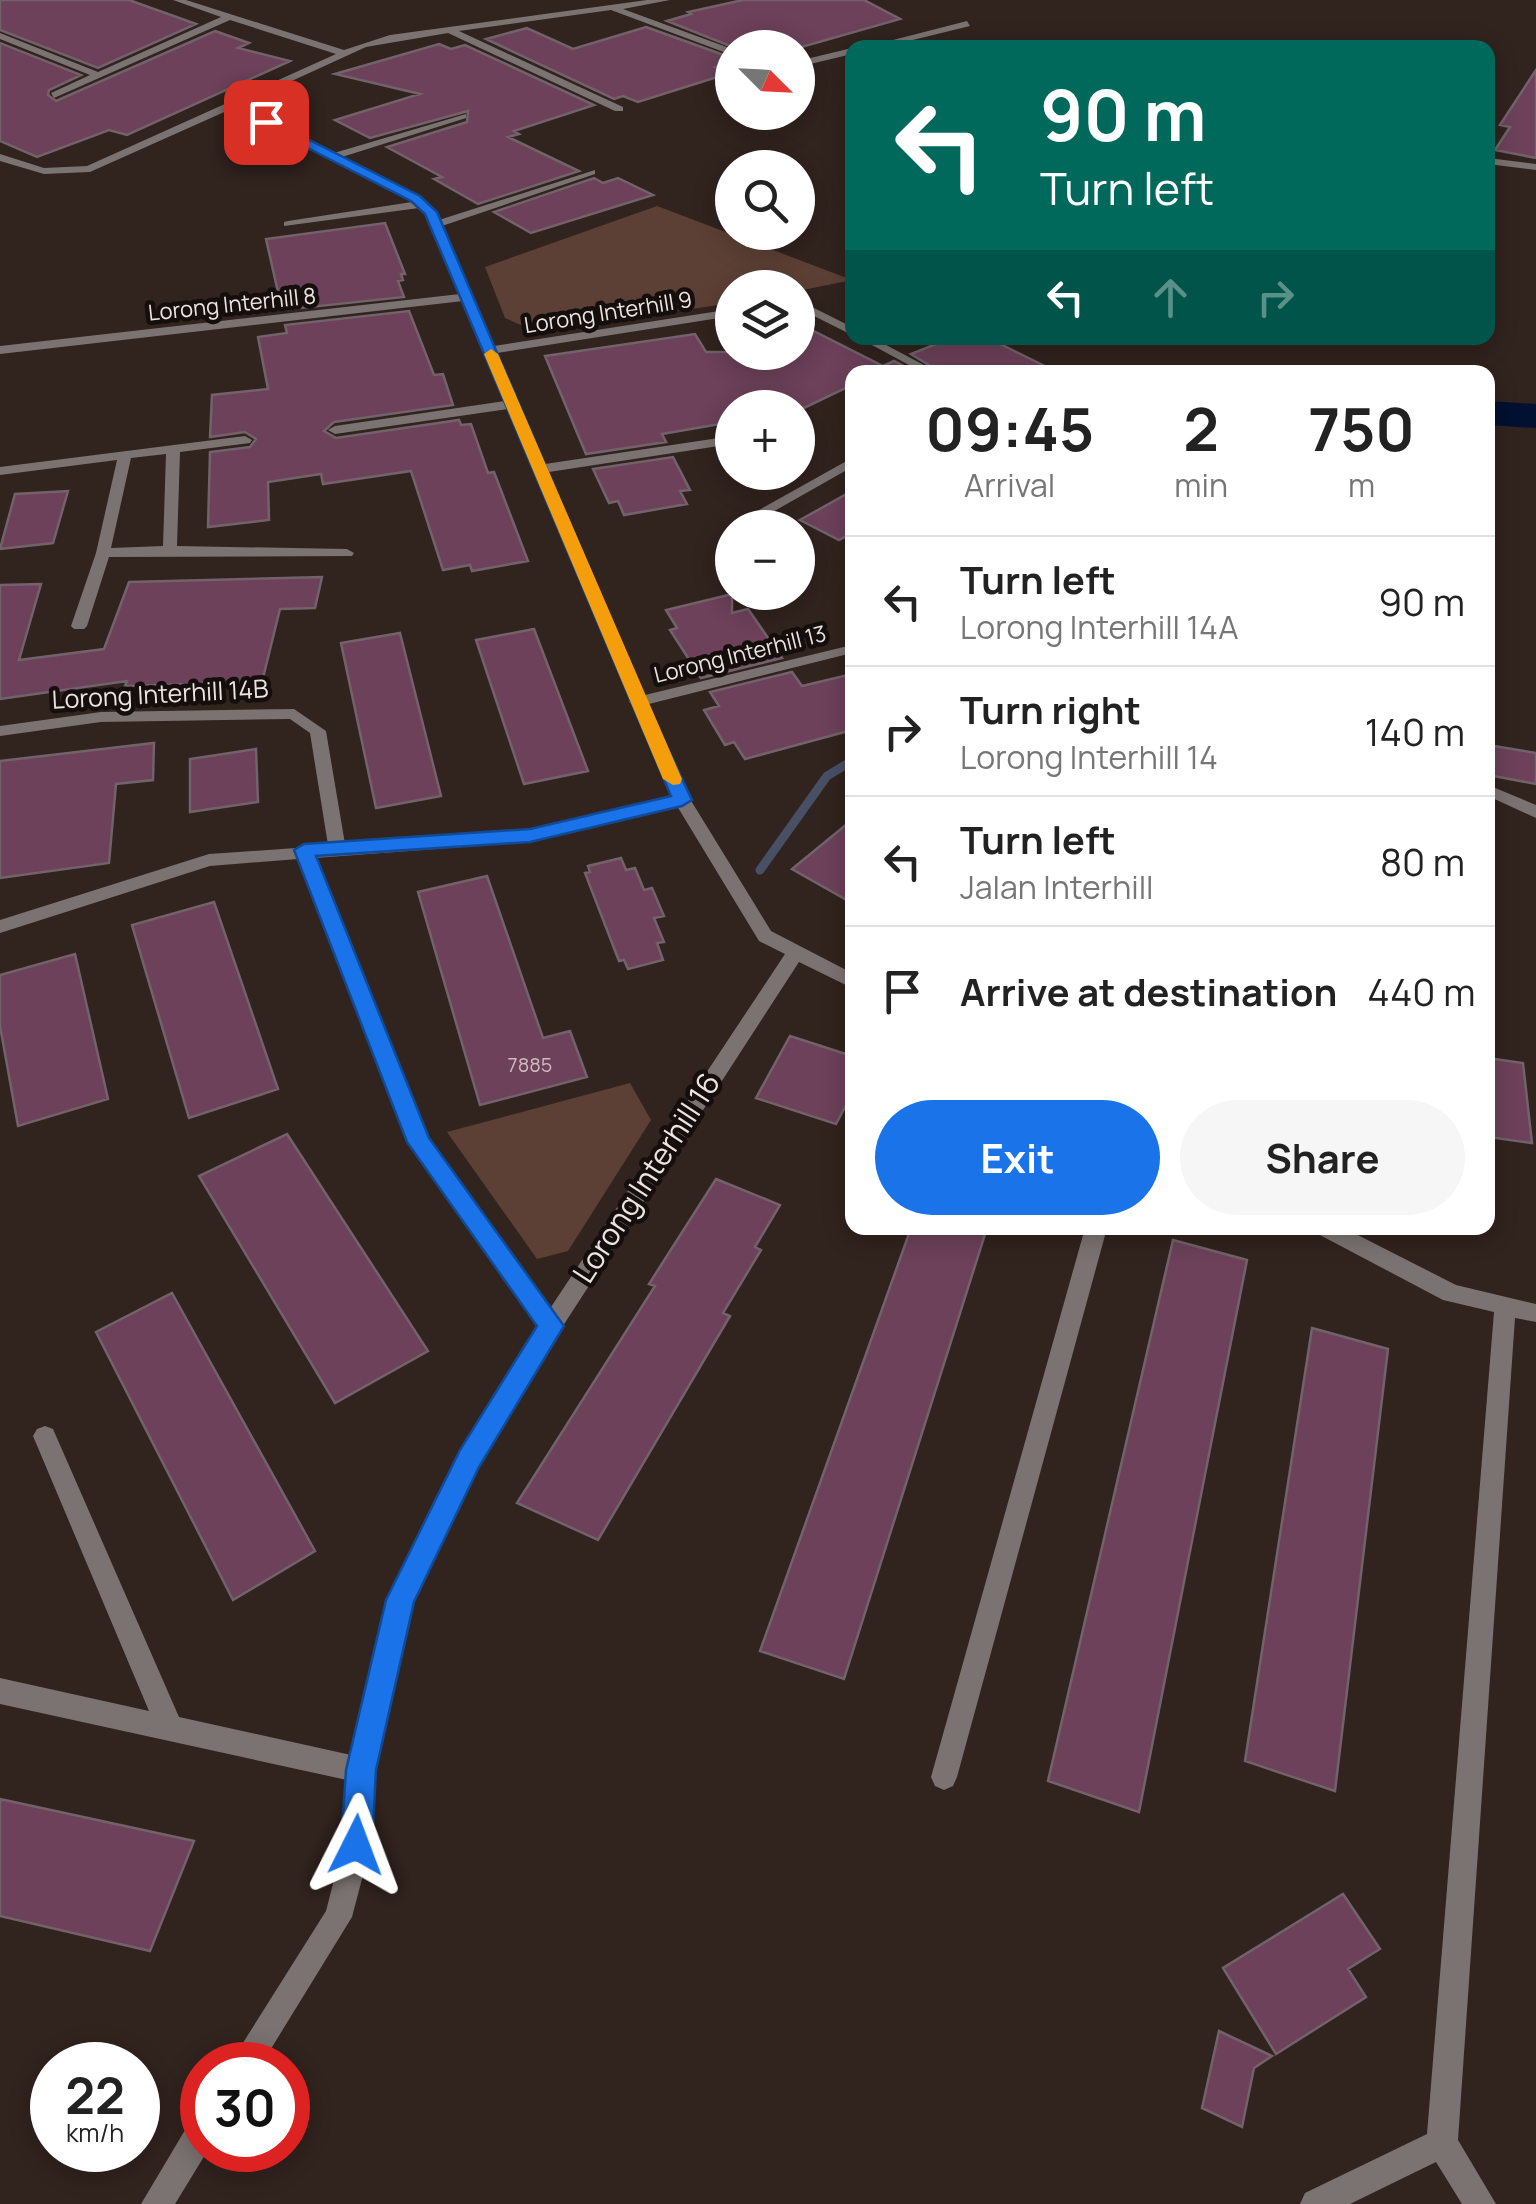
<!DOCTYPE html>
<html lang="en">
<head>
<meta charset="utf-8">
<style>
	body { margin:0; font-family:Manrope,sans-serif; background:#f6f6f6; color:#222; height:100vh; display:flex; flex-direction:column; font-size:38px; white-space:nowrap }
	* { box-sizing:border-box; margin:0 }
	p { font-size:32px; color:#767676 }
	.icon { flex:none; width:55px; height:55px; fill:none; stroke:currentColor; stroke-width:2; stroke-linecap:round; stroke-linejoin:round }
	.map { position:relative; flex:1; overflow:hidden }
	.side { position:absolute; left:845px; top:365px; width:650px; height:870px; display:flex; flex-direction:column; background:#fff; border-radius:20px; box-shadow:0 5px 25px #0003 }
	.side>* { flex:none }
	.banner { position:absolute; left:845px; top:40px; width:650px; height:305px; border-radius:20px; box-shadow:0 5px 25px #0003; background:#00695c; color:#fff; overflow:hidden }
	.needle { width:65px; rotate:114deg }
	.tools { position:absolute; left:715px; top:30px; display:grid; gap:20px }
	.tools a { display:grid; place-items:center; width:100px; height:100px; border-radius:50%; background:#fff; box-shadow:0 5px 25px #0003; font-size:50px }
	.speed { position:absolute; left:30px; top:2042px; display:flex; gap:20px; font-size:50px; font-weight:700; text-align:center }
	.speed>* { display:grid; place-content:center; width:130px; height:130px; border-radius:50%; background:#fff; box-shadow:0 5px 25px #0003; line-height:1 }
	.speed small { font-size:25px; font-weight:400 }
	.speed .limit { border:15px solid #d22; background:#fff; color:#111 }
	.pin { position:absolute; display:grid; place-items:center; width:85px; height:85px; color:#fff; margin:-42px; border-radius:20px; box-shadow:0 5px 15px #0006 }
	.me { position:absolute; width:110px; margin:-55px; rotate:3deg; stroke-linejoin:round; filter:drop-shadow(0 0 8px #0008) }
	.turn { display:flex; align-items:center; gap:35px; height:210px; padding:0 30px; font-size:45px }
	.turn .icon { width:130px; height:130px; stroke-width:2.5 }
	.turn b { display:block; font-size:70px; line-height:85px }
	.lanes { display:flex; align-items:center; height:95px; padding:0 30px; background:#0003; justify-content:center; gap:50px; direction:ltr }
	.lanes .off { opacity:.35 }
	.eta { display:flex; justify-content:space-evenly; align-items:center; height:170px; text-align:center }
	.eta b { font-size:60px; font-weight:700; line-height:70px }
	.action { display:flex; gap:20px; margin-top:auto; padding:20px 30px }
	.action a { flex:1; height:115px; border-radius:60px; background:#1a73e8; color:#fff; font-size:40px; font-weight:700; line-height:115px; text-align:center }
	.action a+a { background:#f6f6f6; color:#222 }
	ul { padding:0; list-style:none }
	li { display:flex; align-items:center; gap:30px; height:130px; padding:0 30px; border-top:2px solid #e0e0e0 }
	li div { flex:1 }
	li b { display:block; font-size:38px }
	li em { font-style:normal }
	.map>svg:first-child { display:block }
	.green { fill:#5d4035 }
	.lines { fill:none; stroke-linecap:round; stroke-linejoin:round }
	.stream { stroke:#485066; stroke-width:9 }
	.river { fill:#021031; fill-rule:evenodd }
	.building { fill:#6c4159; stroke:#72626a; stroke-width:2.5 }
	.lane { fill:#7b7371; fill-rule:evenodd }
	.street { fill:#7b7371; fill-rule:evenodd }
	.route { fill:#1a73e8; stroke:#114b97; stroke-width:2.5 }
	.slow { fill:#f59e0b }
	.labels { text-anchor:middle; stroke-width:9; stroke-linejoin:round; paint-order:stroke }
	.number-label { font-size:20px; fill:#cdbbbe }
	.far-street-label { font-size:22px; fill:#ede4e0; stroke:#140e0c }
	.street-label { font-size:25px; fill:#ede4e0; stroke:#140e0c }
	.near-street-label { font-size:30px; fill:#ede4e0; stroke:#140e0c }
</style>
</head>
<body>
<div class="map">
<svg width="1536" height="2204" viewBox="0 0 1536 2204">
	<rect width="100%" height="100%" fill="#31231e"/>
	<path class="green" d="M657 206 852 280 798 291V288H732V303L536 332 505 318 485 267Z
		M630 1083 651 1120 568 1251 537 1259 447 1132Z"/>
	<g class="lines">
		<path class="stream" d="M760 870 827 776 852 761"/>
		<path class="river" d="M1488 401 1536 404V428L1488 425Z"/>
	</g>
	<path class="building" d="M0 0H129L196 24 98 68 0 30Z
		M743 0H864L900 19 798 48H735L667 21 691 14 688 12Z
		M646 27 732 58V63L716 67 730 73 638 102 623 96 614 99 486 39 527 28 573 49Z
		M215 31 249 43 238 48 290 61 127 135 109 130 37 157 0 141V43L81 75 49 90 48 95 56 101Z
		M439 44 451 49 465 45 594 105 514 131 519 134 508 137 579 171 478 204 434 179 442 177 387 147 467 122 468 111 370 138 335 120 420 94 335 74Z
		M1536 70V158L1495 150 1510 127 1500 125Z
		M594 178 603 183 618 178 653 195 531 233 494 212Z
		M385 223 405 274H401L403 280 398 281 404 297 282 310 266 239Z
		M409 311 434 375 443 374 453 405 334 422 324 431 336 438 459 420 461 425 471 424 488 473 494 472 528 561 472 571 470 565 443 570 411 471 323 484 321 474 268 482 269 520 208 527 210 452 250 447 256 439 245 432 210 437 212 395 268 389 258 337 287 333 285 325Z
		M798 323 883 366 894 361 915 372H852V385L804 408H732V422L662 434 666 442 586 454 545 356 695 334 706 352H798Z
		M951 338H988L1057 372H940L911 354Z
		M673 457 690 490 680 491 687 504 624 515 618 501 609 503 593 469Z
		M68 491 53 543 0 549 15 494Z
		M852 491V533L839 540 800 520Z
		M322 577 315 608 280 609 262 682 125 686 127 681 0 699V585L41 584 19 660 104 649 129 582Z
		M732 594V613L748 609 782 658 701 678 670 630 677 628 666 610Z
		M534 629 588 771 524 784 476 640Z
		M400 633 441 796 376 808 341 643Z
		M792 672 802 686 852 674V730L745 759 734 742 725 745 704 710 719 706 710 692Z
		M154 743 153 780 116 784 109 863 0 878V761Z
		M1488 745 1536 753V784L1488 775Z
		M256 749 258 802 190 812V759Z
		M852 820V903L792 869Z
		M621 858 626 870 635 868 644 890 652 888 664 916 654 918 664 942 657 943 663 960 628 969 624 960 619 961 585 873 590 872 588 866Z
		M487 876 543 1038 570 1031 587 1077 480 1105 418 892Z
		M214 902 278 1089 189 1118 132 925Z
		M75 954 108 1099 18 1126 0 1026V975Z
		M790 1036 852 1056V1094L836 1124 756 1098Z
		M1488 1058 1523 1063 1532 1143 1488 1137Z
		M287 1134 428 1351 335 1403 199 1176Z
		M716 1179 780 1205 755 1247 761 1250 723 1313 730 1316 598 1540 517 1503 655 1286 649 1284Z
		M911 1228H987L844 1679 760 1651Z
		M1173 1240 1247 1260 1139 1812 1048 1781Z
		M172 1293 315 1551 233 1600 96 1332Z
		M1312 1328 1388 1349 1335 1791 1245 1761Z
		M0 1799 194 1841 150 1951 0 1916Z
		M1343 1894 1380 1949 1348 1969 1366 1997 1276 2054 1223 1968Z
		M1219 2031 1272 2056 1254 2068 1242 2127 1202 2108Z"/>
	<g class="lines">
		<path class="lane" d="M1488 785 1536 805V818L1488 796Z"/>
		<path class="street" d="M173 0H186L344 50 390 35 647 0H670L623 9 732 49V55L729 54 611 10 459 31 623 107V111H615L448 33 366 47 239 105 334 153 466 114V118L342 157C370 172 426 192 439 220L595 170V174L442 226 494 346 732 309V316L497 353 545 464 732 436V444L549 472 645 695 852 645V653L649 704 690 799 771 931 852 973V988L799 962 559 1332 477 1467 412 1603 374 1770 371 1845 352 1917 261 2065H229L326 1911 343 1845 347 1780 0 1704V1678L149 1711 33 1436 37 1429 45 1426 53 1429 179 1717 351 1755 391 1592 461 1451 539 1325 409 1142 298 859 210 866 0 933V920L209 854 296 848 303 844 328 845 310 733 290 719 101 722 0 736V726L101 712 294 709 326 731 345 844 530 830 672 796 634 706 629 702 631 699 508 409 335 434 328 430 335 426 505 401 463 301 0 354V346L460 294 426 214 419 208 284 226V222L288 221 412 202 231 109 90 172 44 174 0 161V154L44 168 87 166 336 54 230 20 54 98 51 93 90 75 0 39V33L98 72 221 17ZM677 806 759 941 785 954 551 1307 428 1139 315 858 530 842Z
			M967 21 970 26 880 48H862Z
			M852 48V54L798 67V61Z
			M1488 158 1536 164V170L1488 164Z
			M798 300 852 327V335L798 308Z
			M859 338H873L937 372H922Z
			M245 436 252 440 250 443 180 452 177 546 347 549 354 553 352 556 109 557 87 626 84 629H74L71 626 96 553 117 460 0 475V467ZM166 454 163 546 111 548 131 458Z
			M852 458V467L755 522 743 519Z
			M1085 1228H1107L957 1777 953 1786 944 1790 935 1786 931 1777Z
			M1316 1228H1344L1456 1285 1536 1304V1322L1515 1318 1458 2140 1496 2204H1462L1436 2162 1350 2204H1300L1305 2193 1427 2134 1494 1312 1443 1300 1318 1234Z
			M202 2116V2150H208L175 2204H141L191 2120Z"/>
	</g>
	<path class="route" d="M261 120H270L420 196 437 212 646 702 692 800 682 806 530 842 316 856 429 1138 564 1326 479 1467 414 1602 376 1770 372 1845 368 1856 356 1860 345 1856 341 1845 346 1770 386 1600 460 1450 537 1326 407 1142 294 850 304 844 530 829 671 796 425 214 411 201 261 124Z"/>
	<path class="slow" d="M491 349 498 354 682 779 680 784 673 785 663 779 484 354Z"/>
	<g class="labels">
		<g class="number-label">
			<text x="530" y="1072">7885</text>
		</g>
		<g class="far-street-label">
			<text transform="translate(232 304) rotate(-6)" y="8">Lorong Interhill 8</text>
			<text transform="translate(608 312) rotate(-9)" y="8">Lorong Interhill 9</text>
			<text transform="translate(740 654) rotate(-14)" y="8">Lorong Interhill 13</text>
		</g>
		<g class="street-label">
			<text transform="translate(160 694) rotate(-3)" y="9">Lorong Interhill 14B</text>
		</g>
		<g class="near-street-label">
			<text transform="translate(647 1178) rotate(-57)" y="10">Lorong Interhill 16</text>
		</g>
	</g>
</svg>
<div class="tools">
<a><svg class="needle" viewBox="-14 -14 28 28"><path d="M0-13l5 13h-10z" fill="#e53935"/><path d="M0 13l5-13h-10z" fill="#767676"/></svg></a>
<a><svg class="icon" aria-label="search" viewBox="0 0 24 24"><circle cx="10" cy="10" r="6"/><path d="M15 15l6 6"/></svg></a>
<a><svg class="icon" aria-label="layers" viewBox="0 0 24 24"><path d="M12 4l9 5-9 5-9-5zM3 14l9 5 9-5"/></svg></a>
<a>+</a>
<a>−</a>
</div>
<div class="speed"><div>22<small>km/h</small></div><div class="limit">30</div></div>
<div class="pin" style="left:266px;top:122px;background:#d93025"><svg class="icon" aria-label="arrive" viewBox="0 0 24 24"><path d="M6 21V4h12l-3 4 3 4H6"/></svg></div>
<svg class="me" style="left:356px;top:1845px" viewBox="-20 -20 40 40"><path d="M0-17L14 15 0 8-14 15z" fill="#1a73e8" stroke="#fff" stroke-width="4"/></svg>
<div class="banner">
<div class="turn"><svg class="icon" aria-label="left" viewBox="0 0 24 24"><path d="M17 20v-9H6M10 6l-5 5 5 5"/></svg><div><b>90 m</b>Turn left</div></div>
<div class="lanes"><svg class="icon" aria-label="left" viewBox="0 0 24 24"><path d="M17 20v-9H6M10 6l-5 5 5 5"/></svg><svg class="icon off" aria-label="ahead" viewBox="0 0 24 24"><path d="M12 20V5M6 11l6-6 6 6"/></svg><svg class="icon off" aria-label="right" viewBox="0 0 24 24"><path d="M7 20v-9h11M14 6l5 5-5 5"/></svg></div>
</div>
<section class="side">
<div class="eta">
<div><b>09:45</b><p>Arrival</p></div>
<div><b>2</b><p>min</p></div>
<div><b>750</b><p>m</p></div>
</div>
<ul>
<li><svg class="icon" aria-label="left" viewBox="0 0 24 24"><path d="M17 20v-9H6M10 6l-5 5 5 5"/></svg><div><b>Turn left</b><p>Lorong Interhill 14A</p></div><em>90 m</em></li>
<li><svg class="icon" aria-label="right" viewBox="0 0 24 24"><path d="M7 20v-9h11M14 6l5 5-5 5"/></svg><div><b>Turn right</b><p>Lorong Interhill 14</p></div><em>140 m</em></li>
<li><svg class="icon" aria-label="left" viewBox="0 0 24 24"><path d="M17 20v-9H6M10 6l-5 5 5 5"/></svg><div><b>Turn left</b><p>Jalan Interhill</p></div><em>80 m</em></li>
<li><svg class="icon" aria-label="arrive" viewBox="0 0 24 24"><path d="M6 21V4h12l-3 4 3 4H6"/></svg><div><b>Arrive at destination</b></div><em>440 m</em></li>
</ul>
<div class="action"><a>Exit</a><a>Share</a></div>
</section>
</div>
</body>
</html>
